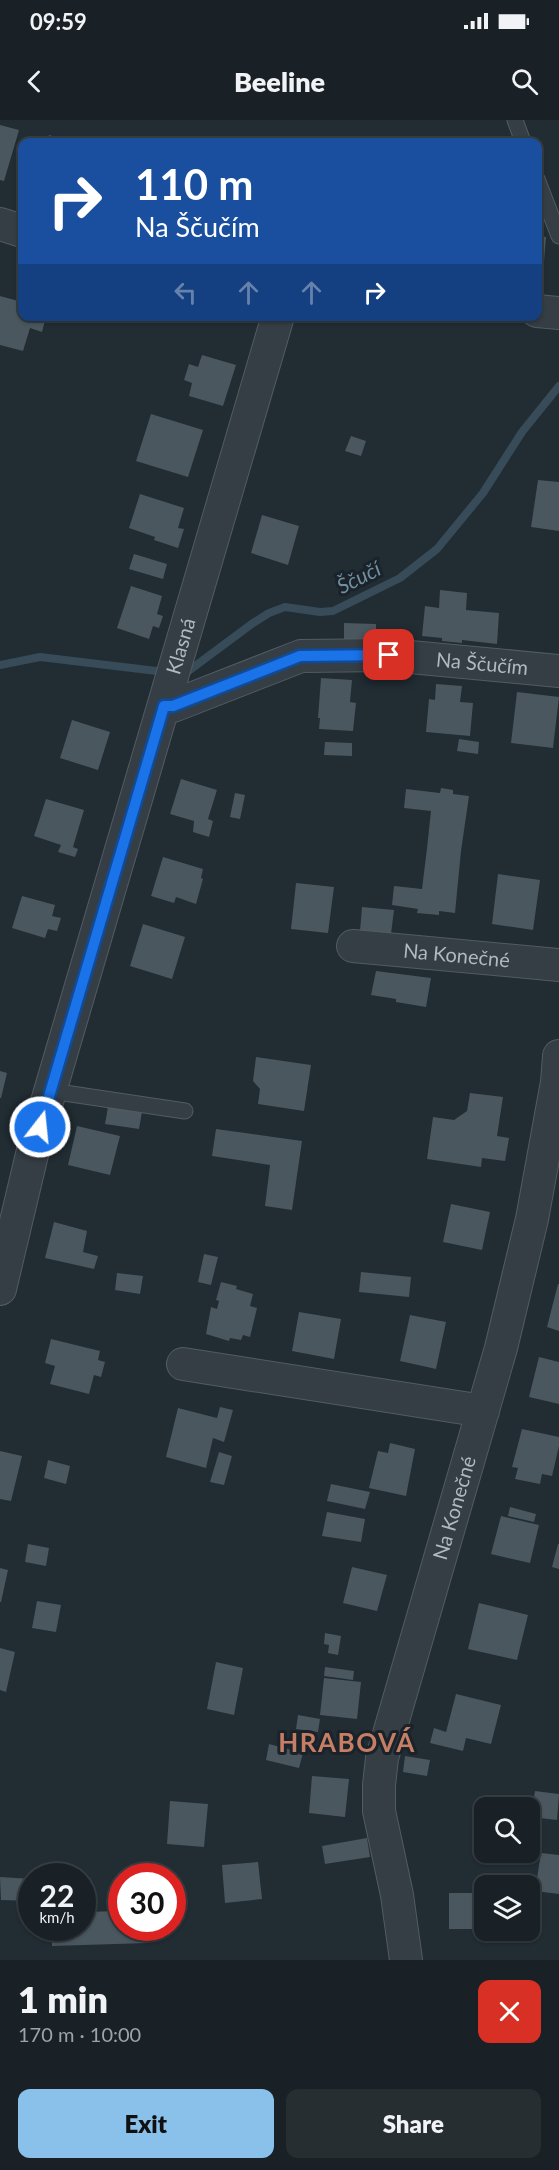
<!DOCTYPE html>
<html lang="en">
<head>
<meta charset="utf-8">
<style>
	body { margin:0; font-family:Lato,sans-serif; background:#262e32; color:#f1f3f6; height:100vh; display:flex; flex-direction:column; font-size:22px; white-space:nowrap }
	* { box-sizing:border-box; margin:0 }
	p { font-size:20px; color:#9fa3a7 }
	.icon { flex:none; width:33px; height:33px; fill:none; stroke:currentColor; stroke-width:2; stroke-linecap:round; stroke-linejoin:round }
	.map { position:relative; height:1840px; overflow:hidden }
	.panel { display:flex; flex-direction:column; background:#192126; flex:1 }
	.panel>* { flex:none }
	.top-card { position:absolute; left:18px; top:18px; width:524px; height:183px; border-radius:12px; box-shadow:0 2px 4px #0004,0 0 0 2px #373e43; background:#1a4fa0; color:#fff; overflow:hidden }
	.controls { position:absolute; left:474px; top:1677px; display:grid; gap:12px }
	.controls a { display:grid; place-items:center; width:66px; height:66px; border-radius:12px; background:#192126; box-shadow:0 2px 4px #0004,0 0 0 2px #373e43; font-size:30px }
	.speed { position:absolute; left:18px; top:1743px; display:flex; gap:12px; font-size:30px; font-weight:700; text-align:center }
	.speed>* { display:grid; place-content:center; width:78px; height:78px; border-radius:50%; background:#192126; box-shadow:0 2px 4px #0004,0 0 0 2px #373e43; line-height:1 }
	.speed small { font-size:15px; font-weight:400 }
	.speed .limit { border:9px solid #d22; background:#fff; color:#111 }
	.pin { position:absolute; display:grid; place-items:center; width:51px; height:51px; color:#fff; margin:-26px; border-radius:12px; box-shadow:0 3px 9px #0006 }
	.me { position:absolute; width:66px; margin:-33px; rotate:16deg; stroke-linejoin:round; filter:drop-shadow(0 0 4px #0008) }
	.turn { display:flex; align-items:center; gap:21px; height:126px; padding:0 18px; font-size:27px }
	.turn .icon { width:78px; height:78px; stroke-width:2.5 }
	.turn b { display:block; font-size:42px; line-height:51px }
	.lanes { display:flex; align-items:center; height:57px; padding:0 18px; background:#0003; justify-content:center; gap:30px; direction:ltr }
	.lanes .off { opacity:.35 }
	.round { display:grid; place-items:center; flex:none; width:63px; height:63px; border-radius:12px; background:#262e32 }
	.overview { display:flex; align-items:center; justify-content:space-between; height:102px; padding:0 18px }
	h1 { font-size:36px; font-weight:800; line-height:45px }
	.button { display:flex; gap:12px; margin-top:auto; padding:12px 18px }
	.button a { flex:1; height:69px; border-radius:12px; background:#8ac1eb; color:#111; font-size:24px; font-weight:800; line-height:69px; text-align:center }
	.button a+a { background:#262e32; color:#f1f3f6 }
	.status { display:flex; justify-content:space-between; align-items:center; height:42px; padding:0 30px; background:#192126; direction:ltr }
	.status svg { height:16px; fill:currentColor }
	header { display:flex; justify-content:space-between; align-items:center; height:78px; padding:0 18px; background:#192126; font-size:27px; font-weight:800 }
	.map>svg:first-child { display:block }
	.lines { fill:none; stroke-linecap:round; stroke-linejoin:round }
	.stream { stroke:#374b59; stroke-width:8 }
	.building { fill:#4a575f }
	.service-casing { stroke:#525c62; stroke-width:17 }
	.minor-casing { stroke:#525c62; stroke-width:34 }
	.service { stroke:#353e44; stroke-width:15 }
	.minor { stroke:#353e44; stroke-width:32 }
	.route-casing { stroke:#114b97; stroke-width:15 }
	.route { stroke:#1a73e8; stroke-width:10 }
	.labels { text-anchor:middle; stroke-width:6; stroke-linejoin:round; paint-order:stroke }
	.street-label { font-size:20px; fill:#afb9c1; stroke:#1a2329 }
	.water-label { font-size:21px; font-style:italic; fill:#728fa2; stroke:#1a2329 }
	.district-label { font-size:26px; font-weight:bold; letter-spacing:1.5px; fill:#c67e65; stroke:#1a2329 }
</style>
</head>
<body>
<div class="status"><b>09:59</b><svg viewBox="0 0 49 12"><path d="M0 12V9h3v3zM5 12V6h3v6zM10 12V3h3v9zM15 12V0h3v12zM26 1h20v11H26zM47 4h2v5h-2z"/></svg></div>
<header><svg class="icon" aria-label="back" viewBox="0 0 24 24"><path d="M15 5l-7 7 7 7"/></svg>Beeline<svg class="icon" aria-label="search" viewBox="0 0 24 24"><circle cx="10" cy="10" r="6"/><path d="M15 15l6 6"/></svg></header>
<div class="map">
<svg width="559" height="1840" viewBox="0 0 559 1840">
	<rect width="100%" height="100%" fill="#212c33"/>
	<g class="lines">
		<path class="stream" d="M0 545 40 537 165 552
			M183 555 253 503 269 493 285 487 320 492 333 491 400 458 437 429 483 373 522 312 559 266"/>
	</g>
	<path class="building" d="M0 5 19 10 4 61 0 60Z
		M49 15 77 22H47Z
		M537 116 546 117 544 141 537 140Z
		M0 176 22 182V196H46L42 212 30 208 23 231 0 225Z
		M202 235 236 245 223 286 189 276 192 263 184 260 189 244 198 247Z
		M151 294 203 310 188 357 136 341Z
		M351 316 366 321 361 336 345 331Z
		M538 360 559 362V411L531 407Z
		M140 374 184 388 178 408 184 409 178 428 154 420 155 417 129 408Z
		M262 395 299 406 288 445 251 433Z
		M134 434 167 444 163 459 129 449Z
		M131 466 162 476 157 494 163 496 159 508 153 506 149 519 117 508Z
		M440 470 467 473 466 490 499 493 497 524 462 520V523L442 521V518L422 516 425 486 439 488Z
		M344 503 376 504V520L344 519Z
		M321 558 352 560 350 582 356 583 353 611 319 609 320 598H318Z
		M436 564 462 566 460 582 473 583 470 616 426 612 429 579 435 580Z
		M517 572 559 577 553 628 511 623Z
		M72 600 110 612 98 650 60 638Z
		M459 619 479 622 478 634 457 631Z
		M325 622 352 623V636L324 635Z
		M181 659 217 670 208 699 213 701 209 717 193 712 194 701 170 694Z
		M441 668 453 670V674L469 676 461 731 455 793 439 791V795L417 793 418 789 392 785 394 766 422 769 427 728 431 691 404 688 406 669 440 673Z
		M235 673 245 675 240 699 230 697Z
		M46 679 84 690 73 727 78 729 75 737 58 732 61 725 34 716Z
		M163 737 203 749 201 758 203 759 196 784 176 777 174 783 151 776Z
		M498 754 540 760 533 810 492 804Z
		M296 763 334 767 328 813 291 809Z
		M22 776 55 785 52 796 61 798 57 811 48 809 45 818 12 808Z
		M362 787 394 790 391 814 360 811Z
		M143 804 185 817 172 859 130 846Z
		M376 851 431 858 426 887 396 882V879L371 875Z
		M256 937 311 945 304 991 258 984 260 969 253 961Z
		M0 951 7 953 1 978H0Z
		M470 973 503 977 497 1016 509 1018 505 1041 482 1038 481 1047 427 1039 433 997 454 1000 467 991Z
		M108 987 142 992 139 1009 105 1004Z
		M77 1006 120 1016 110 1055 68 1045Z
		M216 1009 302 1021 292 1090 265 1086 270 1045 212 1036Z
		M451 1084 490 1092 482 1130 443 1122Z
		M54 1102 87 1111 83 1132 98 1136 94 1149 45 1138Z
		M204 1134 218 1137 211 1165 198 1162Z
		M361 1152 411 1157 409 1177 359 1172Z
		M117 1153 143 1156 140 1174 115 1170Z
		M221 1162 237 1166 236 1169 253 1174 250 1186 257 1188 250 1217 243 1215 241 1220 230 1218 229 1221 206 1214 211 1187 217 1189 219 1181 216 1180Z
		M558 1164H559V1211L547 1207Z
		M299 1192 341 1199 334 1239 292 1231Z
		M410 1195 446 1202 436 1249 400 1241Z
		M51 1219 100 1231 98 1240 105 1242 101 1257 94 1255 89 1274 50 1264 55 1246 45 1243Z
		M539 1237 559 1242V1284L529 1277Z
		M220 1287 233 1290 224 1322 213 1318 206 1348 166 1337 178 1288 217 1298Z
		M522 1309 559 1317V1326L552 1356 542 1354 540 1364 515 1359 518 1348 512 1347Z
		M390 1323 415 1329 406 1376 369 1368 378 1331 388 1333Z
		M0 1331 22 1336 11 1381 0 1379Z
		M219 1332 232 1336 224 1365 210 1362Z
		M48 1340 70 1346 66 1364 44 1358Z
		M331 1364 370 1372 365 1389 327 1381Z
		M510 1387 536 1394 534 1402 508 1396Z
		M327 1392 365 1399 361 1422 322 1416Z
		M501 1396 539 1405 530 1443 491 1434Z
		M28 1424 49 1428 46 1446 25 1442Z
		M558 1424H559V1449L552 1447Z
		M352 1447 387 1455 377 1491 343 1483Z
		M0 1448 8 1450 1 1482H0Z
		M37 1481 61 1485 56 1512 32 1508Z
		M479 1483 528 1495 517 1540 468 1529Z
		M325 1513 341 1516 338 1535 328 1533 329 1525 324 1524Z
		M0 1528 15 1532 6 1572 0 1570Z
		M216 1542 243 1548 234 1595 207 1589Z
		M325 1547 354 1551 353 1560 324 1556Z
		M324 1558 361 1562 357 1599 320 1595Z
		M456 1574 501 1585 491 1624 466 1618 463 1631 430 1623 434 1608 446 1612Z
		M298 1595 320 1599 318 1612 296 1609Z
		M269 1624 303 1633 299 1648 266 1640Z
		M405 1636 430 1640 427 1656 403 1652Z
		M312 1656 349 1659 345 1697 309 1693Z
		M535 1671 559 1674 557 1700 531 1697Z
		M170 1681 208 1684 204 1727 167 1724Z
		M367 1718 370 1737 325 1744 322 1726Z
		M541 1733 559 1735V1774L535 1771Z
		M258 1742 262 1779 225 1783 222 1745Z
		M0 1757 32 1759V1781L1 1780Z
		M449 1773H484V1809H449Z
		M122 1791V1808H153L154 1817 148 1823 52 1826V1808H82V1792Z"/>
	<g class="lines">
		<g class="service-casing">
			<path id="service" d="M515 0 523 22
				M537 59 559 116
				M51 971 185 991"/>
		</g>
		<g class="minor-casing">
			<g id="minor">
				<path d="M0 104 22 111"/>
				<path d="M537 191 559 193"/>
				<path id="s1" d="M164 586H173L301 536 389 535 559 551"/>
				<path id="s2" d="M353 826 559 845"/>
				<path id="s3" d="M0 1169 34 1026 278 196"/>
				<path d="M183 1244 483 1291"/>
				<path id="s4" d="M406 1840 397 1775 379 1691V1665L382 1638 501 1228 532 1099 557 962 559 936"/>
			</g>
		</g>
		<use href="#service" class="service"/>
		<use href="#minor" class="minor"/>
	</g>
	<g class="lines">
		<g class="route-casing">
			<path id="route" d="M40 1007 164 586H173L300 536 389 535"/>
		</g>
		<use href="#route" class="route"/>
	</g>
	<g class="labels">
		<g class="street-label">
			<text dy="7" stroke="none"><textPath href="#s3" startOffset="668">Klasná</textPath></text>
			<text dy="7" stroke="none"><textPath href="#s1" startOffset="328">Na Ščučím</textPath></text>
			<text dy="7" stroke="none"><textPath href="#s2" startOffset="104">Na Konečné</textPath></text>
			<text dy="7" stroke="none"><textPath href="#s4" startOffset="465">Na Konečné</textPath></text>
		</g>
		<g class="water-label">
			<text transform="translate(359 458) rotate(-27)" y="7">Ščučí</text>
		</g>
		<g class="district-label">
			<text x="347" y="1632">HRABOVÁ</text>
		</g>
	</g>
</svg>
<div class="controls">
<a><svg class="icon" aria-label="search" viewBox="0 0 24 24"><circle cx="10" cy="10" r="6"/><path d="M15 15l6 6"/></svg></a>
<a><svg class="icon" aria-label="layers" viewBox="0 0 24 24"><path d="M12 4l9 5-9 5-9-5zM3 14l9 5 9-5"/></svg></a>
</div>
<div class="speed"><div>22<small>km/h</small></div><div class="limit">30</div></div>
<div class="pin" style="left:389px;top:535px;background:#d93025"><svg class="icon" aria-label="arrive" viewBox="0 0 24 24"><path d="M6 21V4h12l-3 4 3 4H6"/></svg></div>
<svg class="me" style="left:40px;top:1007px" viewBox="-20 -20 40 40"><circle r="17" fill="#1a73e8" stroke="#fff" stroke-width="3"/><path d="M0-11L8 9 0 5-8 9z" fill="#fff"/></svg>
<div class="top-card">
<div class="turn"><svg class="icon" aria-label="right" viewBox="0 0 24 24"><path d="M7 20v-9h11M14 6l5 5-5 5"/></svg><div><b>110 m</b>Na Ščučím</div></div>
<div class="lanes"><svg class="icon off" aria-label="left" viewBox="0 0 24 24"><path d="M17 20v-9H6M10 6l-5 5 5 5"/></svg><svg class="icon off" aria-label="ahead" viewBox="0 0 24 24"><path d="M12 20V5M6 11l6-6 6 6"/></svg><svg class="icon off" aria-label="ahead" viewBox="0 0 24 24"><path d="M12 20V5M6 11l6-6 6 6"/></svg><svg class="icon" aria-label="right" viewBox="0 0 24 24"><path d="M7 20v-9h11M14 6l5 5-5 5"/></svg></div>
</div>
</div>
<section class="panel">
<div class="overview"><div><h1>1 min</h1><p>170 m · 10:00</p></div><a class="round" style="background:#d93025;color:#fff"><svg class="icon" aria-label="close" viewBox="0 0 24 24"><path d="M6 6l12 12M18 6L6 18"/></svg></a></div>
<div class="button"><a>Exit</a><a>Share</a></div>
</section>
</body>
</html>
